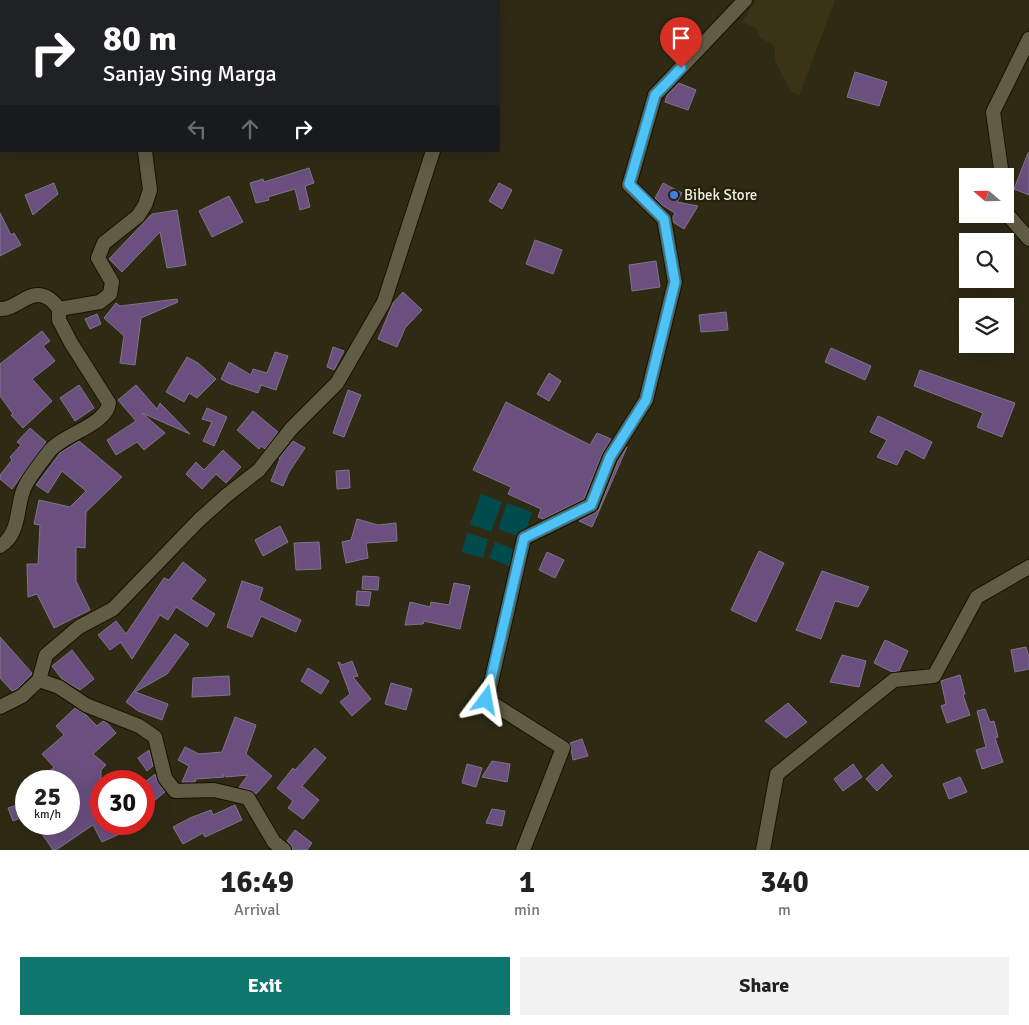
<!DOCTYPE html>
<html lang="en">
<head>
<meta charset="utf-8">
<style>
	body { margin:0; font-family:Signika,sans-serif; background:#f2f2f2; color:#222; height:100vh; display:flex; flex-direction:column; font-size:19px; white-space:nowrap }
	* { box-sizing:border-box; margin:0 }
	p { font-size:16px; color:#767676 }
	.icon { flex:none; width:28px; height:28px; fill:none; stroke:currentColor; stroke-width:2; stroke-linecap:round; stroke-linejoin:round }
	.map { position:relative; height:850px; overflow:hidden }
	.drawer { display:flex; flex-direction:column; background:#fff; flex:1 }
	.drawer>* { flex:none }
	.guide { position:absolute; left:0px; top:0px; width:500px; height:152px; box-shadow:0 5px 20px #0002; background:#202124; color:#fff; overflow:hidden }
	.needle { width:32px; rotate:290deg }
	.controls { position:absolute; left:959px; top:168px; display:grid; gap:10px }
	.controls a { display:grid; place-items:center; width:55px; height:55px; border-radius:0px; background:#fff; box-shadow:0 5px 20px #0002; font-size:25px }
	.speed { position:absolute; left:15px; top:770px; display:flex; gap:10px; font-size:25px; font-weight:700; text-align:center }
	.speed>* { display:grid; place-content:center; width:65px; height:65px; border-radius:50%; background:#fff; box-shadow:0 5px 20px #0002; line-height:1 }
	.speed small { font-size:12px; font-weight:400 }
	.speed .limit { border:8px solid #d22; background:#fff; color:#111 }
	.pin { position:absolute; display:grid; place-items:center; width:42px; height:42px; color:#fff; margin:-51px -21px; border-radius:50% 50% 50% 0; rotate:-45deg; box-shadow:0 0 5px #0007 }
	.pin .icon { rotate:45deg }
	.me { position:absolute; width:55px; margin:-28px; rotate:13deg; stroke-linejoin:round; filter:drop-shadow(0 0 4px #0008) }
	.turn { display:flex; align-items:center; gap:18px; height:105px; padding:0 20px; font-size:22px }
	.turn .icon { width:65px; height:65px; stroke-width:2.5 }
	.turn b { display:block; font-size:35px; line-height:42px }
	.lanes { display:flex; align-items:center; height:48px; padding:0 20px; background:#0003; justify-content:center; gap:25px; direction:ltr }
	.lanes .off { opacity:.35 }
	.eta { display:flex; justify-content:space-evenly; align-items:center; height:85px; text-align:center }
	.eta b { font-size:30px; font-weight:800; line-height:35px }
	.button { display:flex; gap:10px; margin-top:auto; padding:10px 20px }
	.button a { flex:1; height:58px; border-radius:0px; background:#0f766e; color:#fff; font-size:20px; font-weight:800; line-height:58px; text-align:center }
	.button a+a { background:#f2f2f2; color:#222 }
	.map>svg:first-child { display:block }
	.built { fill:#3a3316 }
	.water { fill:#004b4e }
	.building { fill:#6a4f7f; stroke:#80748a }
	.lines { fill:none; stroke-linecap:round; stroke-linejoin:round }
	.street-casing { stroke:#171201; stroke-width:16 }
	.street { stroke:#615c44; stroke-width:14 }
	.route-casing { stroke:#337fa1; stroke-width:12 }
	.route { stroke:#4fc3f7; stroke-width:9 }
	.shop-dot { fill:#3f7fe0; stroke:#25200a; stroke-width:2 }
	.labels { text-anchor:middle; stroke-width:5; stroke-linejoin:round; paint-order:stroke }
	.poi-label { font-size:15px; fill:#f1efe1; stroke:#25200a; text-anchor:start }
</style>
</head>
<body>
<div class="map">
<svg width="1029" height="850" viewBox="0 0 1029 850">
	<rect width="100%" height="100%" fill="#2f2a14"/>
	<path class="built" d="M756 0H835L799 96 791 91 775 61V46L760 38 757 29 742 22Z"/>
	<path class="water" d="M481 494 502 502 491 532 470 524Z
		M507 503 532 512 524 538 498 529Z
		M467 533 488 539 483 558 462 552Z
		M495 542 520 552 514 568 489 558Z"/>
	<path class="building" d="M855 72 887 82 879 106 847 97Z
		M679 83 696 90 688 110 665 102 667 95Z
		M1028 153H1029V195L1014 189Z
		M309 168 314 183 305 186 310 207 300 210 295 189 268 197 269 200 256 203 250 183 263 179 264 182Z
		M54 183 58 194 33 215 25 195Z
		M499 183 512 190 502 209 489 201Z
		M663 183 682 193 677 202 698 206 684 229 673 222V217L675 213 662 205 655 198Z
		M229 196 243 222 212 237 199 211Z
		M177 210 186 265 167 268 160 232 122 272 109 259 152 214Z
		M0 213 11 235 14 233 21 245 0 256Z
		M535 240 562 250 553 274 526 264Z
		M656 261 660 287 632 291 629 265Z
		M403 292 422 310 405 328 397 347 378 339 393 303Z
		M177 299 178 302 141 318 135 365 120 363 124 336 104 318 116 303 120 306Z
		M726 312 728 330 701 332 699 315Z
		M97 314 101 324 90 329 85 319Z
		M42 331 50 341 43 346 55 361 32 379 52 401 23 428 11 415 13 414 0 396V364Z
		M333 347 344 351 334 370 327 367Z
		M831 348 871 366 865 380 825 362Z
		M275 352 288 356 276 390 261 385 258 393 228 383 221 379 229 362 251 375 253 369 267 373Z
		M187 357 198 363 216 379 197 398 189 393 184 402 166 392Z
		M920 370 1015 403 1002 437 977 427 983 413 914 386Z
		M549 373 561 381 549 401 537 394Z
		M79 385 94 408 75 421 60 398Z
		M136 385 157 409 160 403 190 434 142 413 165 433 144 450 137 442 116 455 107 440 136 421 118 400Z
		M348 390 361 395 344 437 333 433Z
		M506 402 590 445 597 433 611 439 602 454 584 499 543 519 538 517 541 509 508 494 511 487 473 470Z
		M207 408 227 417 214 446 203 441 212 422 202 419Z
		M253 411 278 432 265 449 261 446 259 449 237 430Z
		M878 416 932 442 924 459 905 449 897 465 877 457 887 440 870 432Z
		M30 428 46 442 12 489 0 479V475L12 460 10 457 21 445 17 442Z
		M79 441 122 477 86 512 85 548 76 547V581L90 610 54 628 37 594 28 597 27 564H38L40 525 34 524 39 500 70 507 86 491 62 471 48 493 36 485 60 453Z
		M293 441 305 448 289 472 283 486 271 481 280 459 279 458Z
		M627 447 592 527 579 521 595 513 599 509 618 461Z
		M223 450 241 467 226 483 216 474 202 489 186 474 196 462 204 470Z
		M349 470 350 488 337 489 336 471Z
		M357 519 378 525 396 523 397 541 366 543 368 558 346 563 342 542 351 540Z
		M280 526 288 542 263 556 255 540Z
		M319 542 321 569 296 570 294 543Z
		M759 551 784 563 756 622 731 610Z
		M547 552 564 560 555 578 539 570Z
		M183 562 206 580 191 599 215 614 207 627 176 607 168 620 160 615 132 659 121 643V642L110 650 98 635 116 621 126 634 164 578 169 580Z
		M822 571 869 587 858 607 835 601 821 639 796 630Z
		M363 576 379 577 378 590 362 589Z
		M242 581 263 588 259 600 301 620 296 632 261 616 252 637 227 627Z
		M454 583 470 586 460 629 424 621 423 624 405 625 410 602 430 607 431 602 449 605Z
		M357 591 371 592 369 606 356 605Z
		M175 634 189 644 167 674 135 692 168 704 162 720 138 711 126 702Z
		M0 637 32 673 31 675 17 689 12 691 0 678Z
		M885 640 908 651 899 671 892 672 874 663Z
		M1026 647 1029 657V669L1015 672 1011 650Z
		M72 650 94 679 80 690 62 679 52 666Z
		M842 655 866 661 859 687 830 682Z
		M352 661 358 676 353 677 371 699 352 716 340 702 350 694 338 662H339L342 665Z
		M308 668 329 681 321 694 301 681Z
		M960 675 965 694 963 695 970 715 947 723 941 706 946 704 941 681Z
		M229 676 230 695 192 697 193 678Z
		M391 683 412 689 406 710 385 704Z
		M788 703 807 722 786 738 765 721Z
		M75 708 86 715 97 726 103 721 107 723 116 733 93 754 106 765 101 770V824H141L102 842 93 825 56 850H53L38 828 44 824H69V781H56L48 772 54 767 42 754 64 735 56 726Z
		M985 709 990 722 994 721 998 737 995 738 1003 762 982 769 976 750 986 747 977 711Z
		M235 717 256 725 246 754 272 776 256 794 250 790 239 787 248 775 226 777 222 774 224 777 196 779 195 782H182L189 766 178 760 185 747 199 754 222 752Z
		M582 739 588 756 573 760 570 743Z
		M315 748 326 758 302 786 319 800 303 819 288 808 293 801 277 788 293 768 295 770Z
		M149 750 153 766 147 771 138 758Z
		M492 761 510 764 507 782 482 777Z
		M467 764 482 768 476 787 462 783Z
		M853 764 862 777 843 791 834 779Z
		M882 764 892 776 877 791 866 779Z
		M155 774 158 783 165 792 144 809V783Z
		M960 777 967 792 949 799 943 784Z
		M20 804 25 816 13 821 8 808Z
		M235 805 242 820 205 837 203 833 183 844 173 827 190 818 211 810 213 815Z
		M492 809 505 811 502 826 486 823Z
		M295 830 312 843 307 850H293L292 846 287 841Z"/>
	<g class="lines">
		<g class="street-casing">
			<path id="street" d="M420 0 421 1
				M162 1V0
				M1002 176 993 112 1029 39
				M1005 198 1007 214 1029 239
				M0 309C17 310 30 287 48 298 52 300 56 305 59 309
				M0 546C20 534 16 510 23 491 27 479 41 463 48 453 61 434 106 426 109 403L71 343 59 320V309L100 302 110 294 112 282 98 258 104 243 138 216 145 205 150 190 145 151
				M39 680 46 655 79 627 113 609 199 520 227 495 259 470 291 429 337 383 384 302 433 151
				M0 707 22 696 39 680 59 687 86 705 139 726 155 737 165 778 175 791 214 790 248 798 274 842 284 850
				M523 850 563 748 487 700 524 538 591 505 610 457 646 400 675 282 664 219 629 185 655 95 745 0
				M763 850 777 774 894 680 934 676 977 597 1029 567"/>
		</g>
		<use href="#street" class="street"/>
	</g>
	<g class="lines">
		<g class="route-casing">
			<path id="route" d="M486 700 524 538 591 505 610 457 646 400 675 282 664 219 629 184 655 95 681 68"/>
		</g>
		<use href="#route" class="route"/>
	</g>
	<circle class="shop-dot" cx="674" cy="195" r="5"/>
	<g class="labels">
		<g class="poi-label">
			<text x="684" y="200">Bibek Store</text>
		</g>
	</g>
</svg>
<div class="controls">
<a><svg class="needle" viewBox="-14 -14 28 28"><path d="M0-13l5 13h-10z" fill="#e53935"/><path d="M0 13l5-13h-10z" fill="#767676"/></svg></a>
<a><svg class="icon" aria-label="search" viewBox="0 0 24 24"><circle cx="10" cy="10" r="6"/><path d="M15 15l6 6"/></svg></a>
<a><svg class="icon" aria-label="layers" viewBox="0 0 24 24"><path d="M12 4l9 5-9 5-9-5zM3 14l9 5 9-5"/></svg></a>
</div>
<div class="speed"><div>25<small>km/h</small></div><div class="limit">30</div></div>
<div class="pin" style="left:681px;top:68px;background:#d93025"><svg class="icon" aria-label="arrive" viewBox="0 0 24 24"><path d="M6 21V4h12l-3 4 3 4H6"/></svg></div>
<svg class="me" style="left:486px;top:700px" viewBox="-20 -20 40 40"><path d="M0-17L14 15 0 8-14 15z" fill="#4fc3f7" stroke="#fff" stroke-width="4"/></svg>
<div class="guide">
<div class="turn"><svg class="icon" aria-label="right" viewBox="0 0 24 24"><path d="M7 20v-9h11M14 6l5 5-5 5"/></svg><div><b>80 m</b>Sanjay Sing Marga</div></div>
<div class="lanes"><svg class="icon off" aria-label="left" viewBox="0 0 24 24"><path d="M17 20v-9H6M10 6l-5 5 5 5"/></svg><svg class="icon off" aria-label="ahead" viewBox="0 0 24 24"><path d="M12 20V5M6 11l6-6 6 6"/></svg><svg class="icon" aria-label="right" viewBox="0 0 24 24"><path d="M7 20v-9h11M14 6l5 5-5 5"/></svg></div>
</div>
</div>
<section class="drawer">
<div class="eta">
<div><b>16:49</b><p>Arrival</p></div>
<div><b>1</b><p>min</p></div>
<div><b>340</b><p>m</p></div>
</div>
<div class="button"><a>Exit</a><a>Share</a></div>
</section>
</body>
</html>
